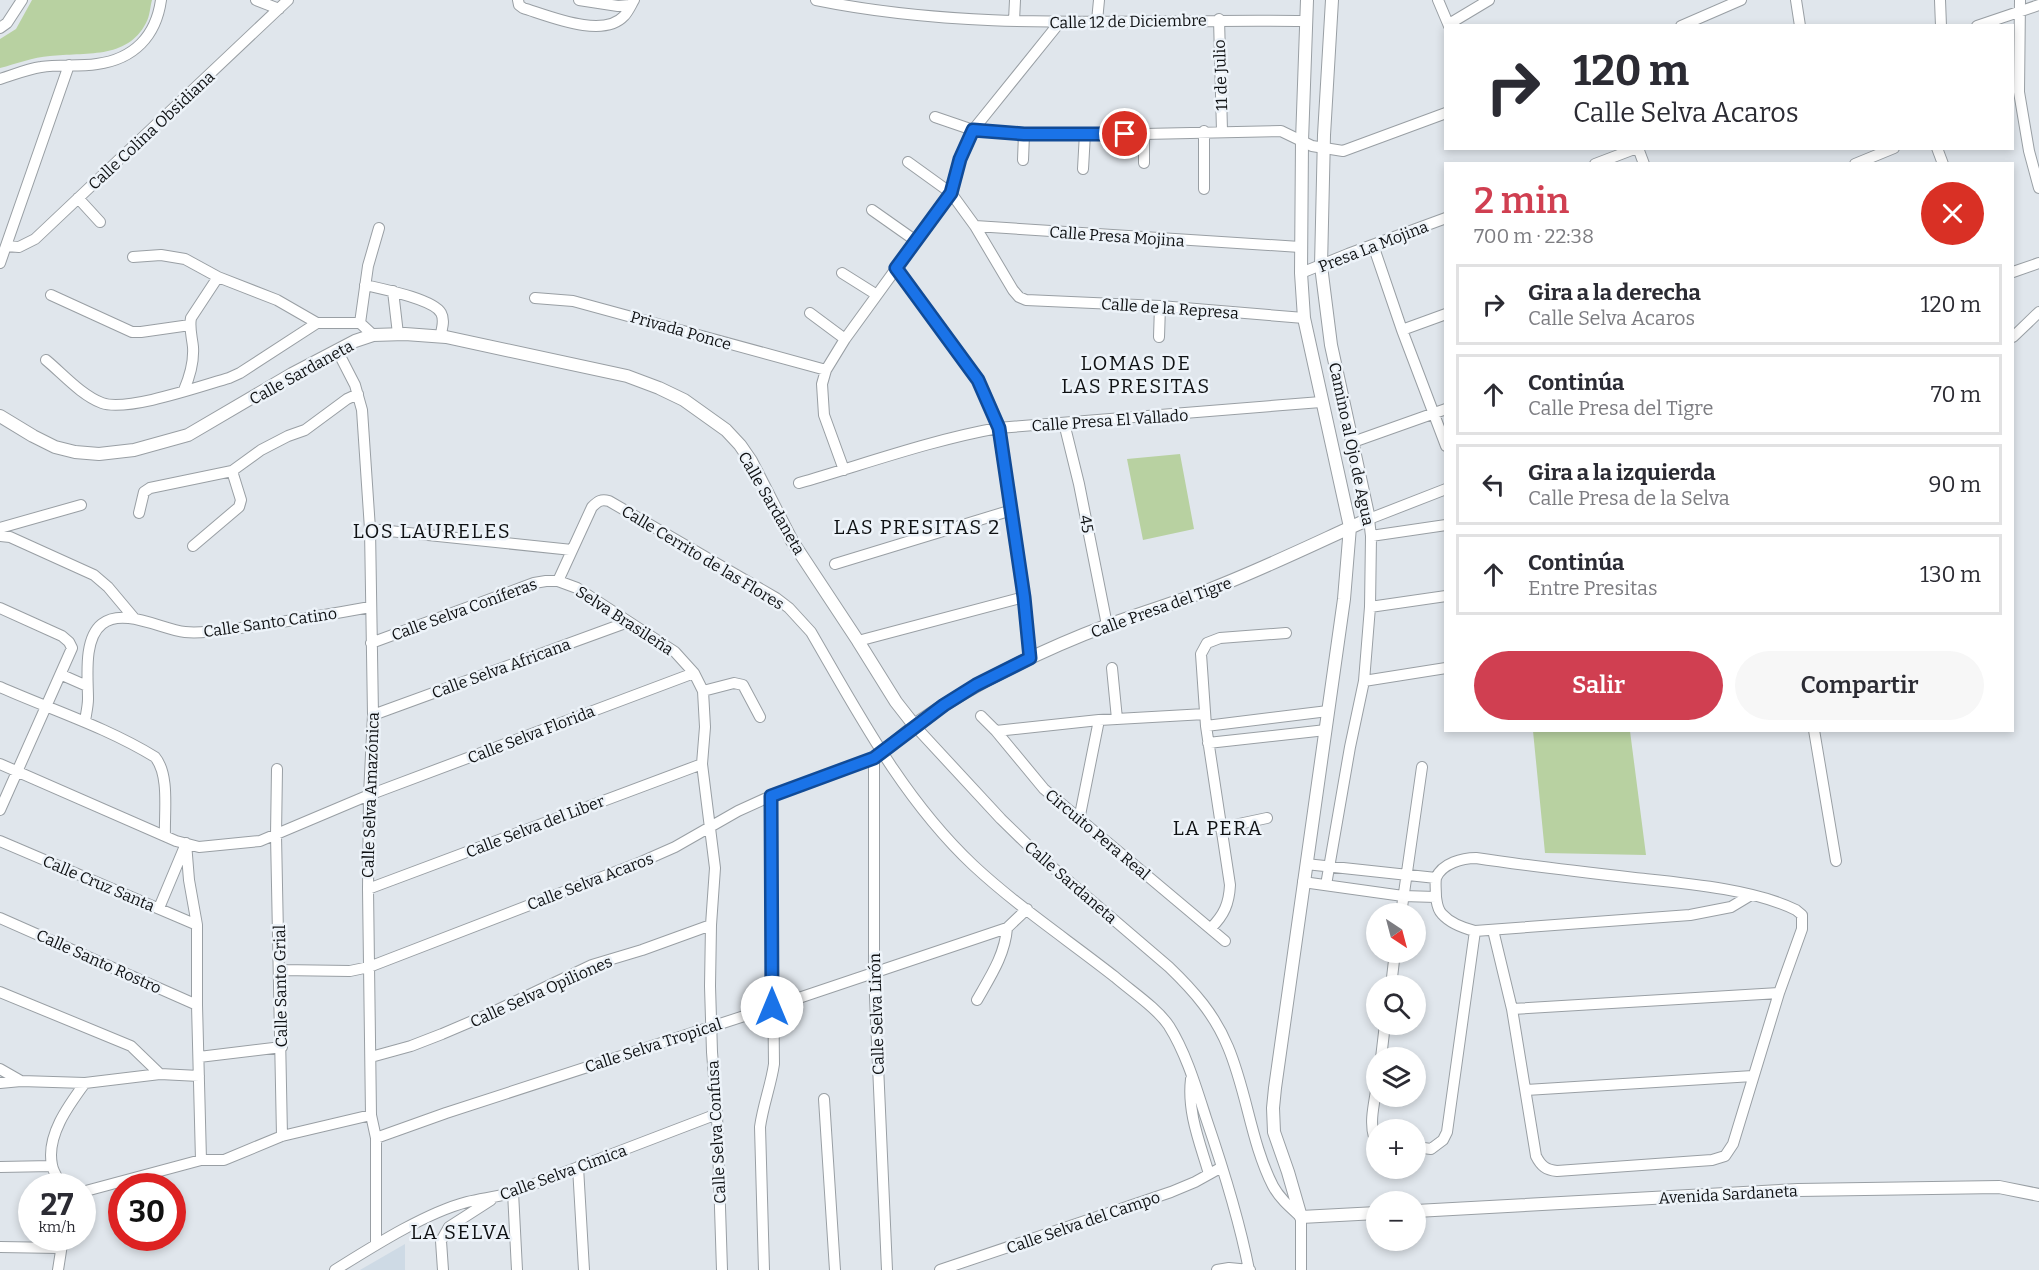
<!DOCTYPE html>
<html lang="es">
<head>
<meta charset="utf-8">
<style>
	body { margin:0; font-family:Bitter,serif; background:#f7f7f7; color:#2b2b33; height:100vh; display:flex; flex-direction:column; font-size:22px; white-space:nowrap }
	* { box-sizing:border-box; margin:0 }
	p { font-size:20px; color:#7c7c81 }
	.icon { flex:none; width:33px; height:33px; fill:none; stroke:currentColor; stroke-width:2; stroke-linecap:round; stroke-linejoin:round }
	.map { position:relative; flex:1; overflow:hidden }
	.details { position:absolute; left:1444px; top:162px; width:570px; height:570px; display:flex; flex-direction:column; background:#fff; border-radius:0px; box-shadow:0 3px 9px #0003 }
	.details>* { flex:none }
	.banner { position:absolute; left:1444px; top:24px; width:570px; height:126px; border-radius:0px; box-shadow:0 3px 9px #0003; background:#fff; color:#2b2b33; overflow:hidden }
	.needle { width:39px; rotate:144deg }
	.tools { position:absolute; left:1366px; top:903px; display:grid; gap:12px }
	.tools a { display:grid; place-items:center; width:60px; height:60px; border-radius:50%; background:#fff; box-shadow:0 3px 9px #0003; font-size:30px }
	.speed { position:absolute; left:18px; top:1173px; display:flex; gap:12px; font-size:30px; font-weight:700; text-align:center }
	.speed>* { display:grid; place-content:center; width:78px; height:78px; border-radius:50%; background:#fff; box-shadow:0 3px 9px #0003; line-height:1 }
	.speed small { font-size:15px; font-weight:400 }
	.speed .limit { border:9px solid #d22; background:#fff; color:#111 }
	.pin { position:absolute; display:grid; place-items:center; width:51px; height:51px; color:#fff; margin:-26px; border:3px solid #fff; border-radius:50%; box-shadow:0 2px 6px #0007 }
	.me { position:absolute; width:66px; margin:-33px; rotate:0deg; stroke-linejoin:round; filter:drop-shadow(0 0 4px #0008) }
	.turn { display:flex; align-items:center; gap:21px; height:126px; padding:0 30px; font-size:27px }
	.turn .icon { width:78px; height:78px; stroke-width:2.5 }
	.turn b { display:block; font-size:42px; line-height:51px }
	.round { display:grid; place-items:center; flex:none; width:63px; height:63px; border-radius:32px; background:#f7f7f7 }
	.head { display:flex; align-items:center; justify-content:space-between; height:102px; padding:0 30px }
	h1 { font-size:36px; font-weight:600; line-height:45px; color:#d03f51 }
	.primary-button { display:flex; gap:12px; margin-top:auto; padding:12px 30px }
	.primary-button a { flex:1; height:69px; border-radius:36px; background:#d03f51; color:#fff; font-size:24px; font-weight:600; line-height:69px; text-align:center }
	.primary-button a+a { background:#f7f7f7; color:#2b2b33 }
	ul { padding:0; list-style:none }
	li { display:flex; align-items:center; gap:18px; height:81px; margin:0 12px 9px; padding:0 18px; border:3px solid #e1e1e2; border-radius:0px }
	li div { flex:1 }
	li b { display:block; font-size:22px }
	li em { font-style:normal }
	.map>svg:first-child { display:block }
	.built { fill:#cedae5 }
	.green { fill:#b8d1a1 }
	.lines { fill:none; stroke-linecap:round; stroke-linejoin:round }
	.minor-casing { stroke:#999fa4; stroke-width:12 }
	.tertiary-casing { stroke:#999fa4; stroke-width:14 }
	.minor { stroke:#fff; stroke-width:10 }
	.tertiary { stroke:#fff; stroke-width:12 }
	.route-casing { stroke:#114b97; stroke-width:15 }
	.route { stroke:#1a73e8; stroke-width:10 }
	.labels { text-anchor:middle; stroke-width:5; stroke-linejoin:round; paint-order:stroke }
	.street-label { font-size:16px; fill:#0f1113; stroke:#edf3f9 }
	.quarter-label { font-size:20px; letter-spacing:1.5px; fill:#0f1113; stroke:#edf3f9 }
</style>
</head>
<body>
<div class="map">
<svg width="2039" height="1270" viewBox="0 0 2039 1270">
	<rect width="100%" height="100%" fill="#e0e6ec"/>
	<path class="built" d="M405 1244V1270H360Z"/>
	<path class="green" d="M32 0H152C150 7 150 16 146 23 127 60 84 52 50 56 33 57 16 64 0 68V39L16 29Z
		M1180 454 1194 529 1143 540 1127 459Z
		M1533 731H1630L1646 855 1545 853Z"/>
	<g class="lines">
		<g class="minor-casing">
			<path id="minor" d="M256 0 279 9
				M518 0 519 5 523 8C549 16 603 39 624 16 628 12 631 5 634 0
				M579 0 618 6 630 5
				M816 0C977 33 1142 18 1305 21
				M1438 0 1449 26
				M1796 0 1800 26
				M1940 0 1941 26
				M2020 0 2019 92 2029 151 2039 188
				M1219 19 1222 131
				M1014 21 1015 0
				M1097 21 1099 0
				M1449 24 1489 0
				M1681 26 1741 0
				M1977 26 2039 5
				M0 28 7 23 22 0
				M0 79C13 75 27 69 41 67 59 64 78 67 97 64 134 59 156 36 161 0
				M935 117 973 130 1024 134H1144L1281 131 1312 146 1343 151 1446 113
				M1638 148 1644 164
				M1937 148 1943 164
				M1023 160 1024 134
				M908 162 951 193 975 226 1013 290 1019 297 1026 300 1160 306 1304 318
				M1144 163V134
				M1595 164 1637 148
				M1855 164 1894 148
				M1083 169 1085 133
				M1204 189V131
				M78 198 100 222
				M872 210 916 241
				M975 226 1300 247
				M1373 245 1402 330 1446 446
				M6 246 19 247 35 239 288 0
				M133 257 161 255 185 259 218 277 277 300 317 323
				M0 263 69 65
				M896 269 978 380 998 428 1024 597 1030 658
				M2013 272 2039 263
				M842 273 877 295
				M1301 273 1348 254 1446 218
				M365 285C382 289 433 299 441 313 445 320 442 329 440 337
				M393 291 398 334
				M51 295 132 332H141L190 325
				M535 298 573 301 826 370
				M810 313 845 339
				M1402 330 1446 314
				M373 335 360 323 368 266 379 228
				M1159 337 1160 306
				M2013 337 2039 312
				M337 350 355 385 362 410 370 529 373 715 369 795 368 889 371 1115 376 1138V1245
				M46 360C63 374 81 395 102 403 127 412 201 386 229 378L240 373 317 323H360
				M184 390C190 376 194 362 193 347 192 337 189 328 191 318L218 277
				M1064 423 1079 484 1107 625
				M1353 442 1446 409
				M844 470 824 415 822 384 826 370 845 339 951 193 960 159 973 130 1060 22
				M799 483C865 464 931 440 998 428L1321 402
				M139 513 144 492 150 488 232 471 261 450 288 436 305 430 347 399 358 394
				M0 528 81 505
				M370 529 572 550
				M0 536 10 537 94 575 108 587 134 618
				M1371 536 1446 525
				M193 546 239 507 241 500 232 471
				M835 564 1012 510
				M558 581 592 507C598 501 601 499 609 501L776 598 789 608 811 632C858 713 903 799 973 865 1017 906 1068 940 1115 977 1131 991 1157 1008 1169 1026 1186 1053 1196 1087 1206 1118 1223 1168 1239 1218 1249 1270
				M1370 607 1446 596
				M0 608 62 636 69 642 72 648 0 810
				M858 641 1024 597
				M371 643 534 583 546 581H558L577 588 675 652 694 673 703 691 705 727 702 764 715 868 711 925 710 986 712 1052 717 1114 722 1270
				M1112 668 1117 719
				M62 675 87 686
				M1364 681 1446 668
				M0 687C52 710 106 727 155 757 170 775 164 813 165 836
				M703 691 734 683 743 685 760 717
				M373 715 628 622
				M981 716 996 731 1044 789 1225 941
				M85 721C86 714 88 706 88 699 88 678 83 639 102 624 123 607 161 629 185 632 203 634 222 630 240 628 283 622 327 615 370 607
				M1206 726 1328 711
				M1814 730 1836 861
				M996 731 1099 720 1205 714
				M1208 743 1326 730
				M874 758V974L887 1270
				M0 764 176 841 199 847 260 841 369 795 694 673
				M277 769 276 835 282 1136
				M1079 820 1099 720
				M1220 828 1267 818
				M0 841 197 925
				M186 843 189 880 197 925V1005L201 1160
				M1306 864 1436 878
				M1303 882 1403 896 1436 897
				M1326 885 1350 747 1364 681 1370 607 1371 536 1369 519 1446 489
				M368 889 702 764
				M159 908 185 846
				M1401 914 1422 767
				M0 918 197 1005
				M1211 928C1224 915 1229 904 1230 885L1206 726 1201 654 1207 643 1220 638 1286 633
				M1493 930 1512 1009 1536 1156C1541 1166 1546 1170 1557 1171L1712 1160 1725 1156 1733 1144 1779 993 1802 929V915L1796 910C1754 889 1682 883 1635 878 1582 872 1529 866 1476 858 1463 858 1442 863 1436 878 1435 883 1436 891 1436 897 1437 903 1437 909 1442 914 1450 923 1463 928 1475 931L1690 915 1731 907 1751 895
				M280 970 350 971 369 967 641 862 675 847 738 811 771 796 874 758 914 725 1001 819 1037 854 1169 967C1194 991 1215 1015 1228 1047 1247 1092 1251 1143 1273 1186 1280 1199 1291 1208 1301 1217V1270
				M1391 986 1395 952
				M0 992 131 1046 160 1074
				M977 1000C990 977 1005 955 1007 928
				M1512 1009 1779 993
				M199 1057 282 1047
				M371 1057 411 1046 442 1034 489 1014 592 965 642 950 711 925
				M1381 1058 1385 1024
				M0 1069 21 1081
				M1191 1079C1187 1112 1200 1143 1209 1174
				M0 1083 21 1081 85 1083 160 1074 199 1076
				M1377 1084C1375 1101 1369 1120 1374 1137L1377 1138
				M1526 1090 1753 1076
				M824 1099 835 1270
				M376 1138 446 1113 772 1007 1007 928 1027 909
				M1416 1147 1431 1149 1443 1140 1447 1132 1475 931
				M0 1167 52 1166
				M578 1167 584 1270
				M62 1186C59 1180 53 1172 52 1165 46 1136 68 1106 85 1083
				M82 1192 201 1160H224L282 1136 371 1115
				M513 1192 517 1270
				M0 1247 60 1248
				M58 1270 63 1238
				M335 1270C372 1247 425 1213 467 1202 483 1198 498 1197 513 1192L717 1114
				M443 1270 441 1241 449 1227 491 1200
				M764 1270 760 1127C763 1105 771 1085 774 1064L771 796
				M940 1270 1171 1192 1195 1182 1222 1167
				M1217 1270 1229 1268 1250 1270"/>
		</g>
		<g class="tertiary-casing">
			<path id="tertiary" d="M1307 0 1302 141 1301 273 1304 318 1350 527 1344 599 1275 1088 1273 1108 1274 1132 1288 1172 1301 1217 1377 1213
				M0 416 33 436 55 447 75 452 99 454 134 450 188 435 292 374 355 341 373 335 405 334 446 337 627 376 659 388 684 400 726 430 740 445 751 461 792 541 858 641 896 702 914 725C974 683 1039 651 1108 625 1142 613 1177 602 1211 589 1265 568 1316 543 1369 519L1331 345 1321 266 1324 135 1332 0
				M1416 1211 1798 1190 1999 1187 2039 1195"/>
		</g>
		<use href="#minor" class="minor"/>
		<use href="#tertiary" class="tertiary"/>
	</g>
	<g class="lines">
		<g class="route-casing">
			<path id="route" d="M772 1007 771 796 874 758 944 705 976 685 1030 658 1024 597 999 428 978 380 896 268 951 193 960 159 973 130 1024 134H1125"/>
		</g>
		<use href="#route" class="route"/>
	</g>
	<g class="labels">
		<g class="street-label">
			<text transform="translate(1128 21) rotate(-1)" y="6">Calle 12 de Diciembre</text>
			<text transform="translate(1220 75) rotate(-92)" y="6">11 de Julio</text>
			<text transform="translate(151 130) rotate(-43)" y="6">Calle Colina Obsidiana</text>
			<text transform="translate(1117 236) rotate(4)" y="6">Calle Presa Mojina</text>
			<text transform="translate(1373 246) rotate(-21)" y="6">Presa La Mojina</text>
			<text transform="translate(1170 308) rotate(4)" y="6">Calle de la Represa</text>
			<text transform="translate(681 330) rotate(16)" y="6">Privada Ponce</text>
			<text transform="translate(301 372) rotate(-29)" y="6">Calle Sardaneta</text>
			<text transform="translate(1110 420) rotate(-4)" y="6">Calle Presa El Vallado</text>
			<text transform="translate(1352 444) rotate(78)" y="6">Camino al Ojo de Agua</text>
			<text transform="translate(772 503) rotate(60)" y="6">Calle Sardaneta</text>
			<text transform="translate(1087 524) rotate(79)" y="6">45</text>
			<text transform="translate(703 557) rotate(31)" y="6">Calle Cerrito de las Flores</text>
			<text transform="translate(1161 607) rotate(-20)" y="6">Calle Presa del Tigre</text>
			<text transform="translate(464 609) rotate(-20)" y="6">Calle Selva Coníferas</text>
			<text transform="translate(625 620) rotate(33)" y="6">Selva Brasileña</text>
			<text transform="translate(270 622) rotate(-8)" y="6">Calle Santo Catino</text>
			<text transform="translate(501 668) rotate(-20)" y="6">Calle Selva Africana</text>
			<text transform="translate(531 734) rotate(-21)" y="6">Calle Selva Florida</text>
			<text transform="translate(370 795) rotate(-88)" y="6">Calle Selva Amazónica</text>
			<text transform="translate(535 826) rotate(-21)" y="6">Calle Selva del Liber</text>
			<text transform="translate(1098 834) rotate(40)" y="6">Circuito Pera Real</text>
			<text transform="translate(590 881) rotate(-21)" y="6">Calle Selva Acaros</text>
			<text transform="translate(1071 882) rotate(41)" y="6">Calle Sardaneta</text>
			<text transform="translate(99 883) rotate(23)" y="6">Calle Cruz Santa</text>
			<text transform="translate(99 961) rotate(24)" y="6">Calle Santo Rostro</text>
			<text transform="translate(280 986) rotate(-91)" y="6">Calle Santo Grial</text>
			<text transform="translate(541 991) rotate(-24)" y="6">Calle Selva Opiliones</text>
			<text transform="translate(876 1014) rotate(-92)" y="6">Calle Selva Lirón</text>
			<text transform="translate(653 1045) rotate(-18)" y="6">Calle Selva Tropical</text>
			<text transform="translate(716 1132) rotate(-93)" y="6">Calle Selva Confusa</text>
			<text transform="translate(563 1172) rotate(-20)" y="6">Calle Selva Cimica</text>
			<text transform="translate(1728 1194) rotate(-3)" y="6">Avenida Sardaneta</text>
			<text transform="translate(1083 1222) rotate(-19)" y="6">Calle Selva del Campo</text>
		</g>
		<g class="quarter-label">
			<text x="1136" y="370">LOMAS DE<tspan x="1136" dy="23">LAS PRESITAS</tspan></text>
			<text x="917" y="534">LAS PRESITAS 2</text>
			<text x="432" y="538">LOS LAURELES</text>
			<text x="1218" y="835">LA PERA</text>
			<text x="461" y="1239">LA SELVA</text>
		</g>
	</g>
</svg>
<div class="tools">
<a><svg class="needle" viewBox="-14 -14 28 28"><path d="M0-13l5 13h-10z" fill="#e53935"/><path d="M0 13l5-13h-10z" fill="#7c7c81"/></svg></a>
<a><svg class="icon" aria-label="search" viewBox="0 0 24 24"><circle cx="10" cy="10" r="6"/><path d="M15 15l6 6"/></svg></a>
<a><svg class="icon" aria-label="layers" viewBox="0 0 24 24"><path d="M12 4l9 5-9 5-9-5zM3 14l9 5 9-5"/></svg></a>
<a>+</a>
<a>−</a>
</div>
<div class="speed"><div>27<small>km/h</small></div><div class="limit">30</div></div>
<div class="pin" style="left:1125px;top:134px;background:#d93025"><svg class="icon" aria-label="arrive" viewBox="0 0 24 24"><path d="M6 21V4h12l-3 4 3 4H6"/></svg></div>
<svg class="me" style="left:772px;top:1007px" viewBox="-20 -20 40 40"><circle r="19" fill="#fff"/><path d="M0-13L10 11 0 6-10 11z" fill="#1a73e8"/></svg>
<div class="banner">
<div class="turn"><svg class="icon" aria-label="right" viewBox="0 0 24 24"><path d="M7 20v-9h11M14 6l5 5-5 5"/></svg><div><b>120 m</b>Calle Selva Acaros</div></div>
</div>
<section class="details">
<div class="head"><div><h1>2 min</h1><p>700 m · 22:38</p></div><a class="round" style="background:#d93025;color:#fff"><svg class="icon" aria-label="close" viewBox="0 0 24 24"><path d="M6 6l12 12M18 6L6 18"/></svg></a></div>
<ul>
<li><svg class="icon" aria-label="right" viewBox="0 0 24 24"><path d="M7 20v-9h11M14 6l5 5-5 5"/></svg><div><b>Gira a la derecha</b><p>Calle Selva Acaros</p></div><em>120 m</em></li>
<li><svg class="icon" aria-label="ahead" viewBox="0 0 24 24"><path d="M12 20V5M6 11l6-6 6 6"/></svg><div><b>Continúa</b><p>Calle Presa del Tigre</p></div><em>70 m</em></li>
<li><svg class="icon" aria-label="left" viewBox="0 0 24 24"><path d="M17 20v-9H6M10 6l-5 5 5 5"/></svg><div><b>Gira a la izquierda</b><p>Calle Presa de la Selva</p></div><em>90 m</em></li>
<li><svg class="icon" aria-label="ahead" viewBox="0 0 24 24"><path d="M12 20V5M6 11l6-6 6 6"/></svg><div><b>Continúa</b><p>Entre Presitas</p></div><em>130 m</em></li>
</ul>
<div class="primary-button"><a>Salir</a><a>Compartir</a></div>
</section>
</div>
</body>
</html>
